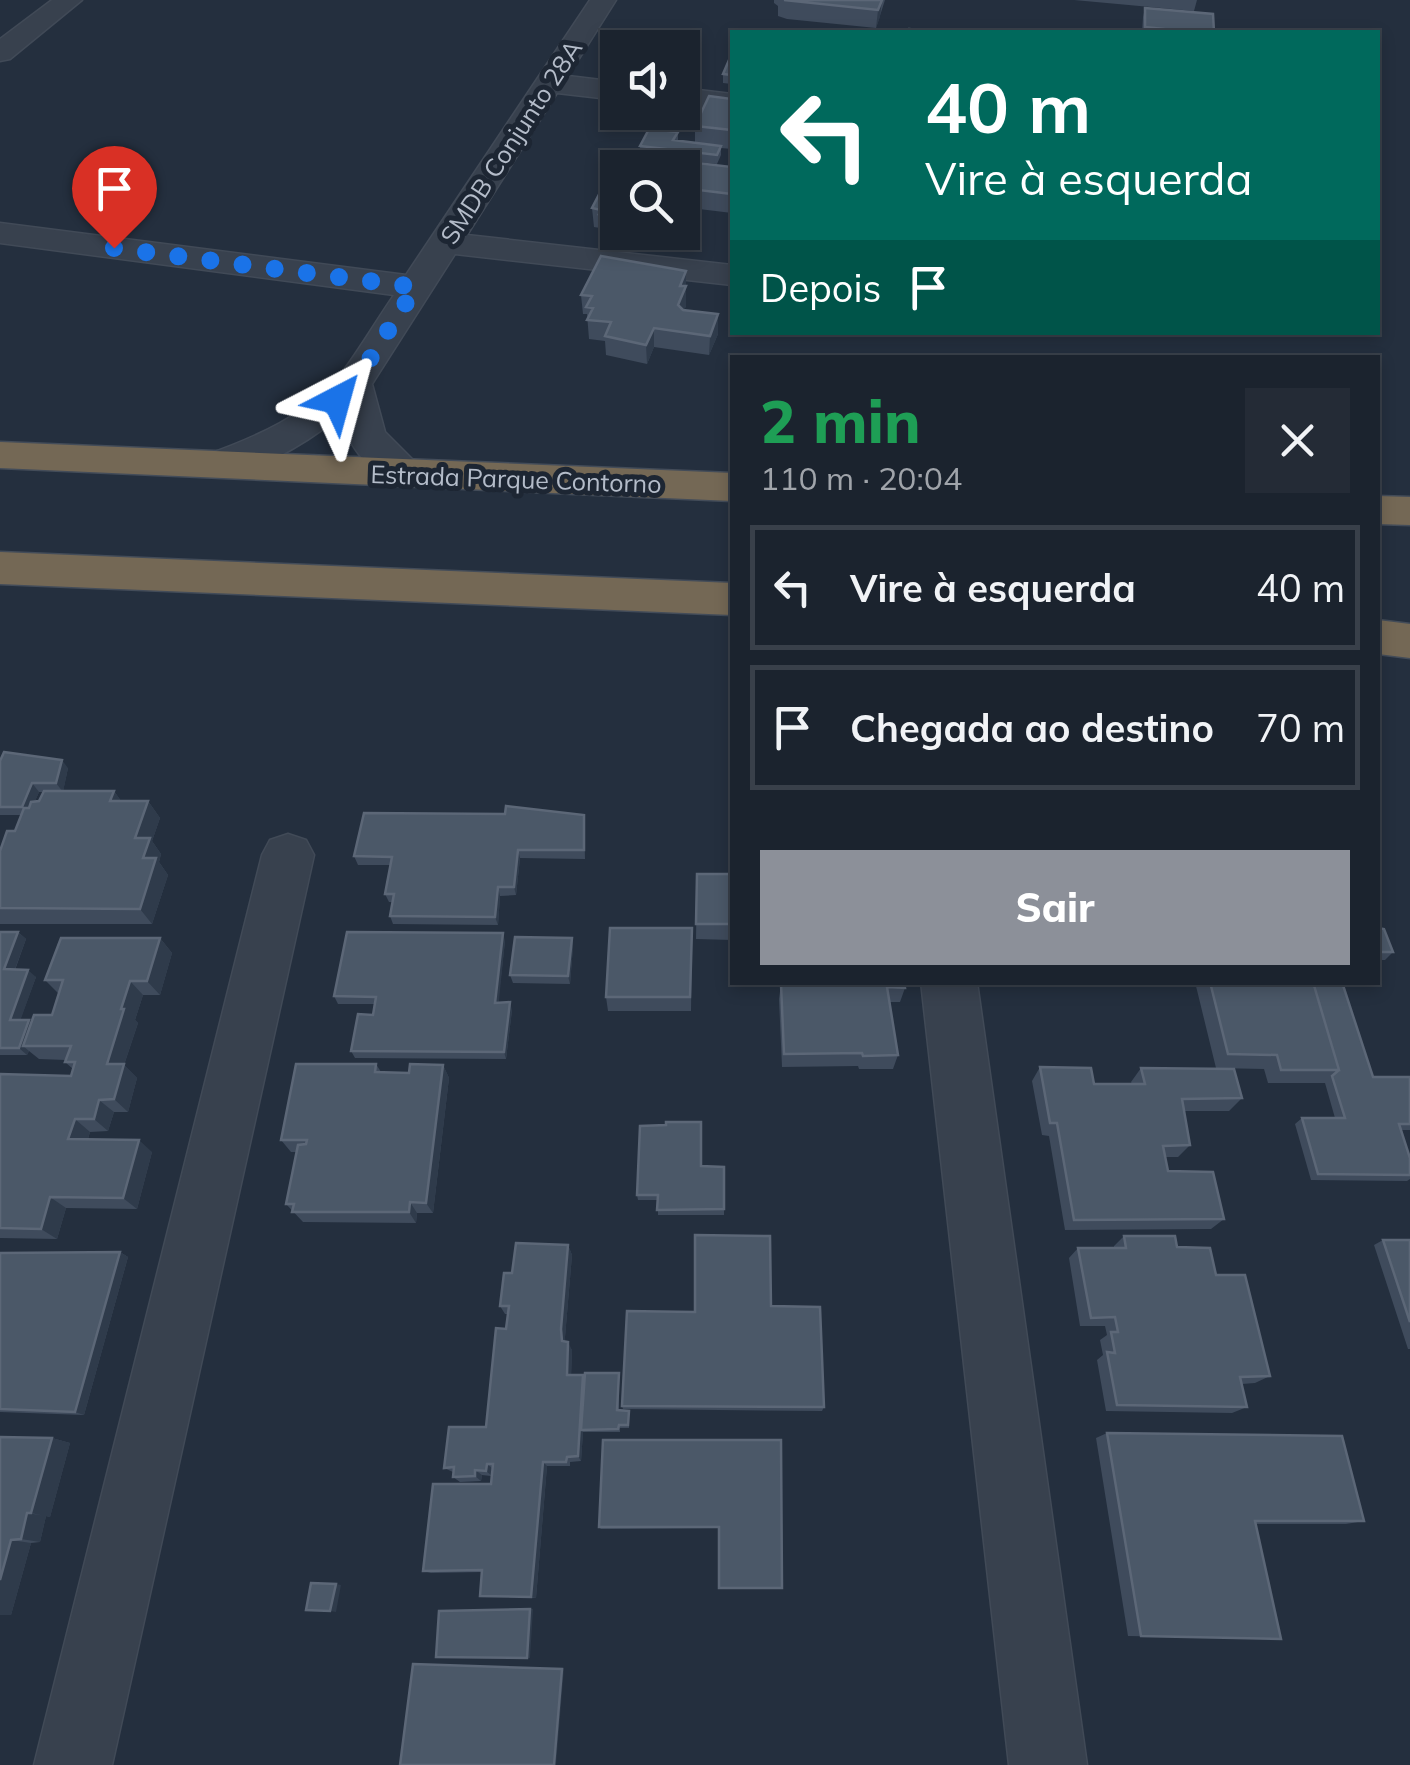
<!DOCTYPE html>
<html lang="pt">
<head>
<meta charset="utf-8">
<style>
	body { margin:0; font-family:Mulish,sans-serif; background:#242b36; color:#f1f3f6; height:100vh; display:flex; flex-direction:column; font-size:38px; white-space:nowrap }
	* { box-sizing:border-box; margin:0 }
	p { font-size:32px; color:#a0a4aa }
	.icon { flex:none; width:55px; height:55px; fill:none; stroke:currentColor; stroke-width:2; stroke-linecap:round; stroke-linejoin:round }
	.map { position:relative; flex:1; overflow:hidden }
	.side { position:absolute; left:730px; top:355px; width:650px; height:630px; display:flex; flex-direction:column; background:#1b232e; border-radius:0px; box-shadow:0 5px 15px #0003,0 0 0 2px #39404a }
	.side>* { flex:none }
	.banner { position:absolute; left:730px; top:30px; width:650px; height:305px; border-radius:0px; box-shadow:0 5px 15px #0003,0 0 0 2px #39404a; background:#00695c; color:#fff; overflow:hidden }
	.fabs { position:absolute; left:600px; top:30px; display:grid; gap:20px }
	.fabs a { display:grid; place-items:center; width:100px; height:100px; border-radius:0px; background:#1b232e; box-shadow:0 5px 15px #0003,0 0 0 2px #39404a; font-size:50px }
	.pin { position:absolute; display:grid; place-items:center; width:85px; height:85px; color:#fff; margin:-102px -42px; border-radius:50% 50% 50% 0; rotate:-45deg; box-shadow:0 0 10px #0007 }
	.pin .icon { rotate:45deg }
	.me { position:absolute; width:110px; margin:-55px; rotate:39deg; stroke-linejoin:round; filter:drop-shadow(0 0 8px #0008) }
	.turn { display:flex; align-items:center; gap:35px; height:210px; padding:0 30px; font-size:45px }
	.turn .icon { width:130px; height:130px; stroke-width:2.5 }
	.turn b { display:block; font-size:70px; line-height:85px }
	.then { display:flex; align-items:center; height:95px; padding:0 30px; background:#0003; gap:20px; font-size:38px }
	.round { display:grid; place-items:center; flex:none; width:105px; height:105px; border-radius:0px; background:#242b36 }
	.summary { display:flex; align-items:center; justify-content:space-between; height:170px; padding:0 30px }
	h1 { font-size:60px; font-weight:800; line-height:75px; color:#1e9e55 }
	.button { display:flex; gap:20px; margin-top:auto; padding:20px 30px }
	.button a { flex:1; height:115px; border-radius:0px; background:#8c9099; color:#fff; font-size:40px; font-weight:800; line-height:115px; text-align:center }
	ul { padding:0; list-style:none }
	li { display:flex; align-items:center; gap:30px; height:125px; margin:0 20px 15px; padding:0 10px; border:5px solid #39404a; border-radius:0px }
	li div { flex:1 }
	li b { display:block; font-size:38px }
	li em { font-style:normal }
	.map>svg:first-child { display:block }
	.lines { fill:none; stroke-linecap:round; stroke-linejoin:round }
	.minor-casing { stroke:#414a57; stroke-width:3 }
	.highway-casing { stroke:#434c59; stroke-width:3 }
	.minor { fill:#38414e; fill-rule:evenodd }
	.highway { fill:#746855; fill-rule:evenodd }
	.wall { fill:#3f4b5c; fill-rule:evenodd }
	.shaded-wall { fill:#2f3b4b }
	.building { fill:#4b5868; stroke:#5c6777; stroke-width:2.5 }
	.route { stroke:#1a73e8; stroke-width:18; stroke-dasharray:0 32.4 }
	.labels { text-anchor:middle; stroke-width:10; stroke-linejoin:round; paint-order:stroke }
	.far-street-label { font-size:25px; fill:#b4bcc9; stroke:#1d2633 }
</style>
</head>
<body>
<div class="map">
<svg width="1410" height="1765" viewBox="0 0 1410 1765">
	<rect width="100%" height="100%" fill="#242f3e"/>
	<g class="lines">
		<g class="minor-casing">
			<path id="minor" d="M52 0H82L10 59 0 61V39Z
				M590 0H616L568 76 618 82V100L557 93 467 235 732 265V285L455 254 372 384 385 432 428 475 422 484C384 495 350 450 339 417 309 441 245 483 206 473L200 464 206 455C254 438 308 415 341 374 360 349 376 321 394 295L0 243V223L406 275Z
				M682 88 732 94V112L682 106Z
				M288 834 306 840 314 855 112 1765H34L262 855 270 840Z
				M921 982H977L1087 1765H1009Z"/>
		</g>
		<g class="highway-casing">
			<path id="highway" d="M0 442 732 473V501L0 468Z
				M1378 496 1410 497V525L1378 524Z
				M0 552 732 583V615L0 584Z
				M1378 620 1410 624V658L1378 654Z"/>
		</g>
		<use href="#minor" class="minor"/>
		<use href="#highway" class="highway"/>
	</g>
	<path class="wall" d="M774 0H885L876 28 787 19 778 16V6L774 3Z
		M1074 0H1197L1194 11Z
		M1145 8 1214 32H1142L1143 17Z
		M732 53V84L723 83V74Z
		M732 99V149L721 148V155L717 164 640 156V146L678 132V141L695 143V126Z
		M620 154 732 167V213L699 209 690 228 682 227V168H618V232H677L673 241 616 238V234L600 232V228L594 227 592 208Z
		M686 271V306L684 310 718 334 709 355 654 347 647 364 606 355 605 341 589 339 587 314H583L581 295Z
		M0 761 68 768 63 791H114L121 801H148L160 818 152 841 161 854 159 862 168 875 152 924H0V851L15 831 21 815H0ZM39 792H43L39 801H35Z
		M584 815 585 859 520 858 516 895 500 896 498 925 393 924 390 916 393 902H389L385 894 391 865H358L354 856Z
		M697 874H732V940L696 939Z
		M1378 928 1393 952 1385 960H1378Z
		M0 932H18L26 939 15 970 36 977 20 1020 32 1022 52 1015 59 994 45 980 160 938 172 953 160 995H143L135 1020 138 1023 124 1065 137 1078 128 1112H114L108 1131 90 1132 88 1139 152 1152 137 1209 66 1208 57 1239 0 1238V1074L71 1076 73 1069 65 1062 66 1060 39 1059 29 1051 27 1055H0Z
		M572 938 573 946 570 984 513 983 510 975Z
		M505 941 498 1003 512 1010 506 1059 355 1058 351 1051 373 1015 374 1004H338L334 996Z
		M692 943 691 1011H608L606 997Z
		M787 982H904L905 988 900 1002H890L898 1055 893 1069H859L858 1066 782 1067 779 999 781 984H787Z
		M1195 982H1342L1373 1077H1410V1130H1401L1410 1158V1179L1407 1181 1311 1180 1295 1124 1302 1118H1335L1325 1083H1268L1264 1069 1216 1068Z
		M376 1064 381 1072 409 1073 443 1065 449 1078 433 1213H417L416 1223 303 1222 286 1204 296 1152H291L281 1140Z
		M1040 1067 1094 1084H1132L1131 1082 1141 1068 1242 1098 1229 1111H1184L1190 1145 1178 1157H1165L1168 1171 1224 1219 1211 1229 1065 1230 1049 1136 1042 1135 1032 1081Z
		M701 1166 724 1167V1215H658V1200H638L637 1195Z
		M1124 1236 1177 1247 1216 1275 1270 1376 1255 1383 1242 1384 1247 1407 1232 1413 1106 1411 1097 1360 1103 1355 1100 1340 1107 1335 1105 1326H1080L1069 1258 1078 1248H1114V1246Z
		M1383 1240H1410V1349H1408L1374 1245Z
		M568 1245 572 1255 565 1337V1342L572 1350 571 1375H583L585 1378 619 1373V1410L629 1411V1428H620V1432H583L581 1461 570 1462V1466H547L536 1598 480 1596 482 1572 431 1573 423 1571 491 1484V1476L482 1475 481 1481 460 1482 453 1477V1472L444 1468 486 1427 508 1314H505L500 1306 512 1273Z
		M120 1252 128 1257 84 1415 0 1412V1253Z
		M771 1306 824 1407 822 1411 623 1409 622 1406 695 1312Z
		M1107 1433 1364 1521 1346 1524H1256L1281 1639 1128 1636 1096 1438Z
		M0 1437 52 1438 70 1443 50 1517 46 1516 40 1542 31 1543 11 1615H0Z
		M781 1440V1589H719V1528L601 1529 599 1527Z"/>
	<path class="shaded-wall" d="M882 0 880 17 876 28 878 10Z
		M699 190V209L690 228V209Z
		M686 271V306L679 324 680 286Z
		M718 314V334L709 355 710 336Z
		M654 328V347L647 364 646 345Z
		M62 760 68 768 63 792 56 783Z
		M32 783 39 792 29 815 22 807Z
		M114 791 126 808 110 801Z
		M148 801 160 818 152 841 161 854 159 862 168 875 152 924 140 909 135 838Z
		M518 850 520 858 516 895 514 887Z
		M498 887 500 896 498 925 495 917Z
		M18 932 26 939 12 977 4 969Z
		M503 933 505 941 498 1010 495 1003Z
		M160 938 172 953 160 995 147 981Z
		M572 938 573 946 570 984 568 976Z
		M28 970 36 977 18 1027 10 1020Z
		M130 981 143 995 135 1020 138 1023 124 1065 137 1078 128 1112 114 1099 107 1064 121 1009Z
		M510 1002 512 1010 506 1059 504 1052Z
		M29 1020 37 1027 23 1046 29 1051 27 1055 19 1048Z
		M443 1065 449 1078 433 1213 426 1203Z
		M99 1100 114 1112 108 1131 94 1119Z
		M75 1119 90 1132 84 1151 68 1139Z
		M139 1140 152 1152 137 1209 123 1198Z
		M50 1197 66 1208 57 1239 41 1229Z
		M410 1202 417 1213 416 1223 409 1212Z
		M568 1245 572 1255 565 1337 566 1349 562 1341 561 1329Z
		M120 1252 128 1257 84 1415 75 1412Z
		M568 1342 572 1350 571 1382 567 1375Z
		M583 1375 587 1382 581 1430 583 1432 581 1461 578 1456Z
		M52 1438 70 1443 50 1517 31 1513Z
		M543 1462 547 1466 536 1598 531 1597Z
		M487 1464 493 1469 492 1476 486 1471Z
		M475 1470 482 1475 481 1481 475 1476Z
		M27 1513 46 1516 40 1542 21 1539Z
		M11 1540 31 1543 11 1615H0V1580Z
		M336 1584 341 1585 336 1612 330 1611Z
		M530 1609H533L530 1658H527Z
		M564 1668 556 1765H554L562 1669Z"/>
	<path class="building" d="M784 0H882L878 10Z
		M1145 8 1213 14 1214 32H1192L1145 27Z
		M909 29 938 32H908Z
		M732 53V75L723 74Z
		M709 96 732 99V130L695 126Z
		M649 129 678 132 673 140 721 146 717 155 640 146Z
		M620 154 732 167V194L699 190 690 209 682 208V168H618V219H615L616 215 599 214 601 210 592 208Z
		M601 256 686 271 680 286H686L678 305 683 310 718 314 710 336 654 328 646 345 605 336 611 322 587 320 593 308 586 307 592 296 581 295Z
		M4 752 62 760 56 783H32L22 807H0V761Z
		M44 791H114L110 801H148L135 838H150L143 858H156L140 909 0 908V851L7 831H15L24 808H29L31 802 39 801Z
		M506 806 584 815V850H518L514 887H498L495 917 390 916 394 894H385L392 857 354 856 364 813 505 814Z
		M697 874H732V924H696Z
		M610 928H692L690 997H606Z
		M1378 928 1384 929 1393 952H1378Z
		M0 932H18L4 969 28 970 10 1020H29L19 1048H0Z
		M347 932 503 933 495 1003 510 1002 504 1052 351 1051 358 1014 373 1015 376 997 334 996Z
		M515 937 572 938 568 976 510 975Z
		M61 938H160L147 981H130L121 1009H124L107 1064H124L114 1099 99 1100 94 1119H75L68 1139 139 1140 123 1198 50 1197 41 1229 0 1228V1074L71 1076 75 1062H65L71 1046H23L34 1015H52L63 980H45Z
		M790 982H904L905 988 887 987 898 1055 863 1056 862 1053 784 1054 781 984H790Z
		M1210 982H1313L1339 1070H1281L1277 1055 1228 1054Z
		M1313 982H1342L1373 1077H1410V1124H1399L1410 1158V1175L1318 1174 1302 1118H1345L1332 1076 1339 1070Z
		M296 1064H376L375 1072 409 1073 410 1064 443 1065 426 1203 410 1202 409 1212H292L294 1204H286L298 1145 306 1144 307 1140H281Z
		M1040 1067 1091 1068 1094 1084H1145L1141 1068 1234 1069 1242 1098 1182 1099 1190 1145 1163 1146 1168 1171 1213 1172 1224 1219 1074 1220 1057 1123H1050Z
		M666 1122H701V1166L724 1167V1209L657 1210 658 1195H637L640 1126 666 1125Z
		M695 1235 770 1236 771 1306 820 1307 824 1407 622 1406 627 1311 695 1312Z
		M1124 1236H1175L1177 1247 1210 1248 1216 1275H1245L1270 1376 1240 1377 1247 1407 1117 1405 1107 1352 1115 1353 1111 1332H1118L1115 1317 1091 1318 1078 1248H1126Z
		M1383 1240H1410V1322Z
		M516 1243 568 1245 561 1329 562 1341 568 1342 567 1375H583L578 1456 567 1457 566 1462H543L531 1597 480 1596 482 1570 423 1571 433 1484H491L493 1464H487L486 1471 475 1470V1476L453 1477 454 1467 444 1468 449 1427H486L496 1328 506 1329 509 1306H500L504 1273H512Z
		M120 1252 75 1412 0 1409V1253Z
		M585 1373H619L617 1410 629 1411 628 1425H619L618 1429 581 1430Z
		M1107 1433 1342 1436 1364 1521H1255L1281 1639 1141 1636Z
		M0 1437 52 1438 31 1513H27L21 1539 11 1540 0 1580Z
		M603 1440H781L782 1588H719V1527H599Z
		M311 1583 336 1584 330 1611 306 1610Z
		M530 1609 527 1658 436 1657 439 1611Z
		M413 1664 562 1669 554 1765H400Z"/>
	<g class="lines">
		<path class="route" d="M114 248 416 287 354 384 337 400"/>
	</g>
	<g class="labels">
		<g class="far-street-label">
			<text transform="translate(511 142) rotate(-57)" y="9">SMDB Conjunto 28A</text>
			<text transform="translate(516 479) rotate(2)" y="9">Estrada Parque Contorno</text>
		</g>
	</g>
</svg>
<div class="fabs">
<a><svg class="icon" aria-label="sound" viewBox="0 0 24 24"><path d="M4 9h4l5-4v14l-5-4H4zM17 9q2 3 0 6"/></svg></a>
<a><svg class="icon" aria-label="search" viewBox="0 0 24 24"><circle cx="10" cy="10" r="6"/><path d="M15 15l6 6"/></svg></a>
</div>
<div class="pin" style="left:114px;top:248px;background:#d93025"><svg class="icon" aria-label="arrive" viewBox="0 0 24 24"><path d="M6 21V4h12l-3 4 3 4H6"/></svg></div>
<svg class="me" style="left:337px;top:400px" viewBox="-20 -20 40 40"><path d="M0-17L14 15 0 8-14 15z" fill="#1a73e8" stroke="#fff" stroke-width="4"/></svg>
<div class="banner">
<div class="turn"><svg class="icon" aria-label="left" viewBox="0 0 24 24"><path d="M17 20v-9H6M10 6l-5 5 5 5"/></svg><div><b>40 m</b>Vire à esquerda</div></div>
<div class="then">Depois<svg class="icon" aria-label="arrive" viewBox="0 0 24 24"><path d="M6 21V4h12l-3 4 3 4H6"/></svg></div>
</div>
<section class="side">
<div class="summary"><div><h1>2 min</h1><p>110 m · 20:04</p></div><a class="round"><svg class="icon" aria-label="close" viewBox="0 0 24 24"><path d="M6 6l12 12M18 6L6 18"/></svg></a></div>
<ul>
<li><svg class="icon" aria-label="left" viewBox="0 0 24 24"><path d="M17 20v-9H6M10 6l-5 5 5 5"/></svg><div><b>Vire à esquerda</b></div><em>40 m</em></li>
<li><svg class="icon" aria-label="arrive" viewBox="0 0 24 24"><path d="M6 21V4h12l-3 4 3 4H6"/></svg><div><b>Chegada ao destino</b></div><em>70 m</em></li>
</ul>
<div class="button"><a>Sair</a></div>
</section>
</div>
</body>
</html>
